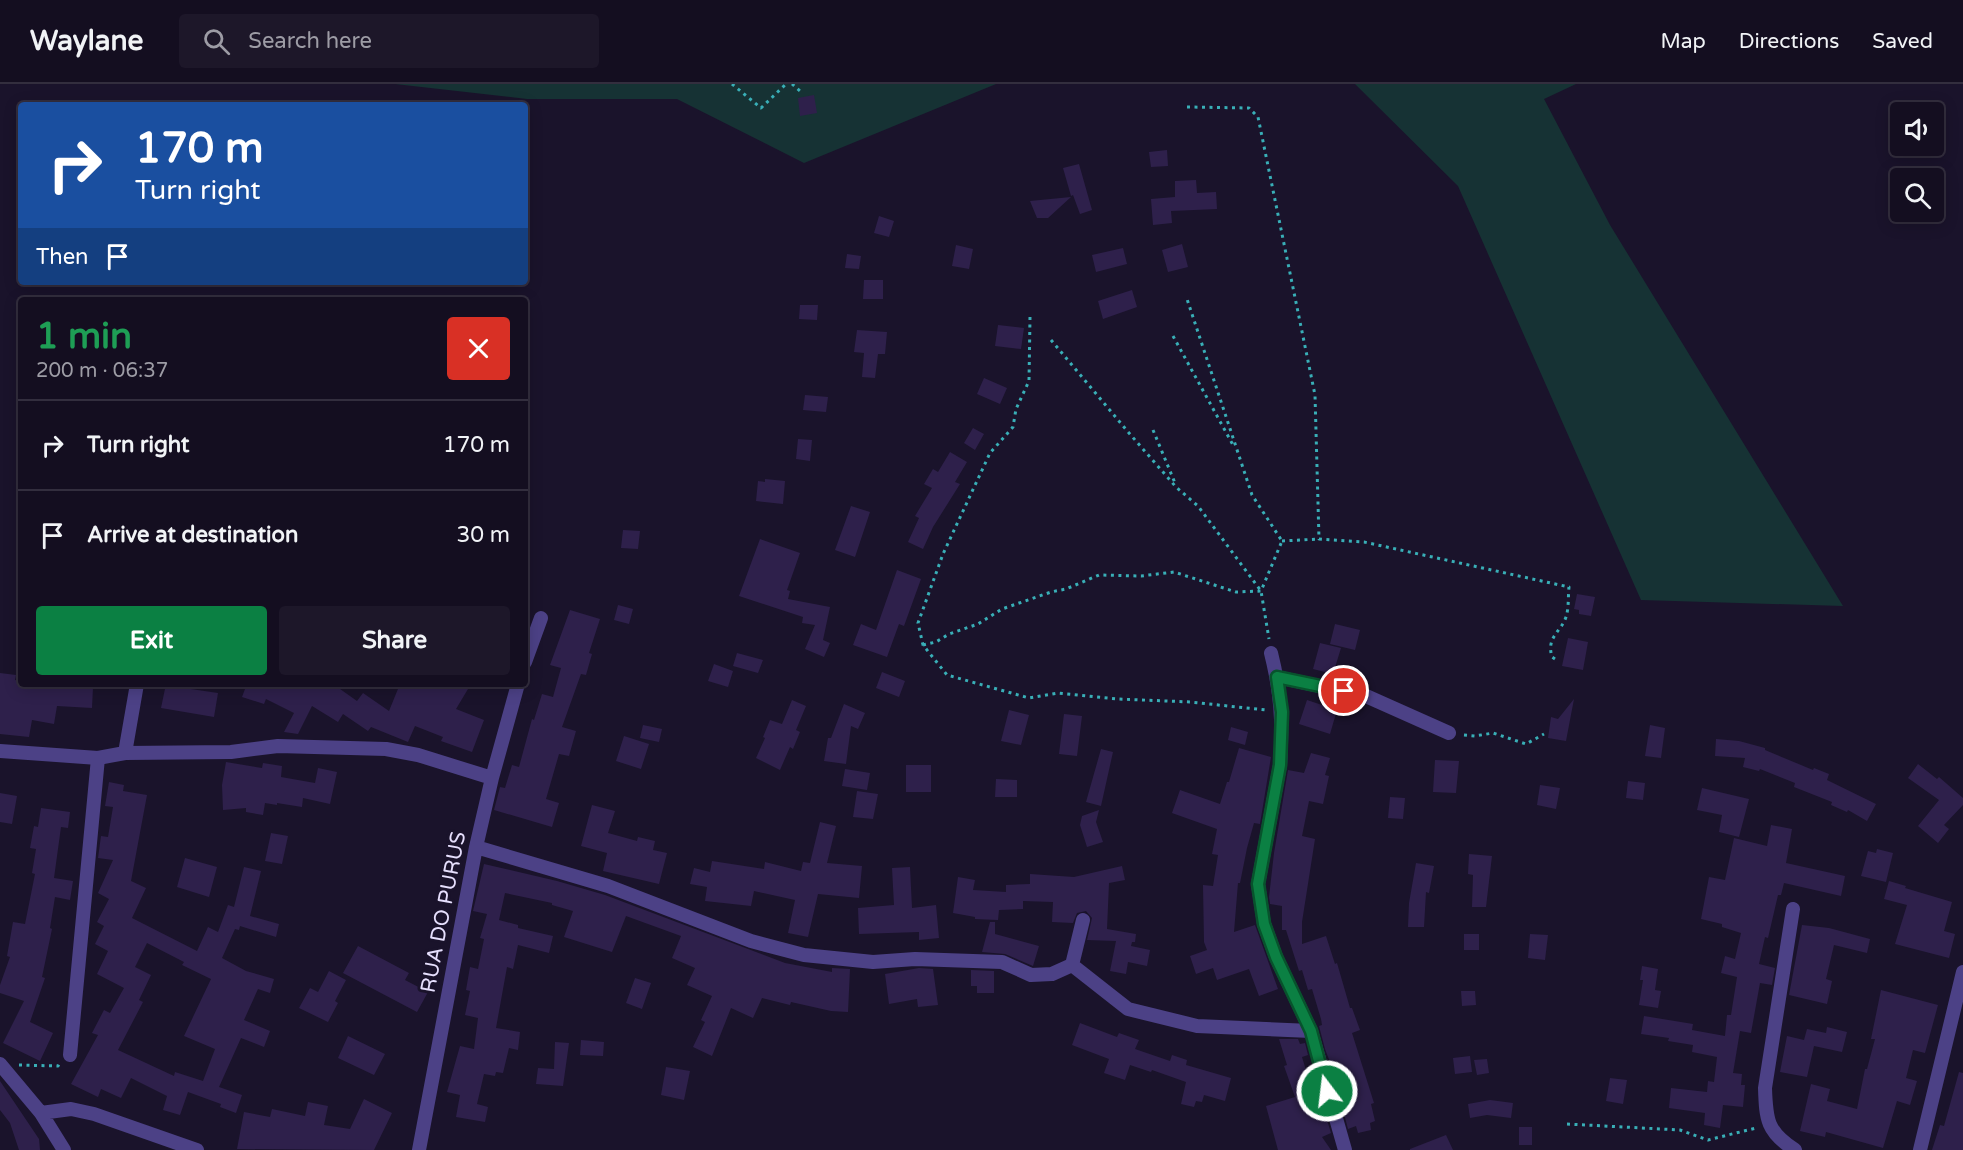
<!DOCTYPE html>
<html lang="en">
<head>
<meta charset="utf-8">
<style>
	body { margin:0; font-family:"Varela Round",sans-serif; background:#1d1729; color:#f1f3f6; height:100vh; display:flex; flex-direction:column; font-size:22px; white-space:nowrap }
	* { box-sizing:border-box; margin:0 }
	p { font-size:20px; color:#9d9ca5 }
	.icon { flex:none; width:33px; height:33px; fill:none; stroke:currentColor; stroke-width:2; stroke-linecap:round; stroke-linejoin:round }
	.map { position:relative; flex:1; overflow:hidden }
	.panel { position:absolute; left:18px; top:213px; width:510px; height:390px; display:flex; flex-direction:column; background:#140e20; border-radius:6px; box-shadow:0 3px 15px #0003,0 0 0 2px #332e3e }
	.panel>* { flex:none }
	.guide { position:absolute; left:18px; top:18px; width:510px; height:183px; border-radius:6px; box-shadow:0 3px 15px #0003,0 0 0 2px #332e3e; background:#1a4fa0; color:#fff; overflow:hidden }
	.fabs { position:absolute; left:1890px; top:18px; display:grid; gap:12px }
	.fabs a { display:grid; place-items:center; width:54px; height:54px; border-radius:6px; background:#140e20; box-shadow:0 3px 15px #0003,0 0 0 2px #332e3e; font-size:30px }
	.pin { position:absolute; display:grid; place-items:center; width:51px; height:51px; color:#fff; margin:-26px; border:3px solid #fff; border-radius:50%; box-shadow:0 2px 6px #0007 }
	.me { position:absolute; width:66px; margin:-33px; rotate:345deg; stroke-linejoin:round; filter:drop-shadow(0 0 4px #0008) }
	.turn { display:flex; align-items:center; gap:21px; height:126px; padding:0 18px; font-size:27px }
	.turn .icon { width:78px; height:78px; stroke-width:2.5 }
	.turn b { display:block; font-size:42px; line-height:51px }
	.then { display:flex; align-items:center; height:57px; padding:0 18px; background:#0003; gap:12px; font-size:22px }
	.round { display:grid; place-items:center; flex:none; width:63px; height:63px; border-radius:6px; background:#1d1729 }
	.headline { display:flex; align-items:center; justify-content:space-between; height:102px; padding:0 18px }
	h1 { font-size:36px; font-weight:700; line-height:45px; color:#1e9e55 }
	.primary-button { display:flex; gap:12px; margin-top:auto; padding:12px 18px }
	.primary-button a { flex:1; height:69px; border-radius:6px; background:#0b8043; color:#fff; font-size:24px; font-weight:700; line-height:69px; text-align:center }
	.primary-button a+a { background:#1d1729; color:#f1f3f6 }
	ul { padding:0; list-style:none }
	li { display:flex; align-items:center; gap:18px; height:90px; padding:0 18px; border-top:2px solid #332e3e }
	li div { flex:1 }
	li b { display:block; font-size:22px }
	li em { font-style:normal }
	header { display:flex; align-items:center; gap:36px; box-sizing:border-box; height:84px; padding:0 30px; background:#140e20; border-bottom:2px solid #332e3e }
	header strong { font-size:28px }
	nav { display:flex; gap:33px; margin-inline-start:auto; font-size:21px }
	.search { width:420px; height:54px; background:#1d1729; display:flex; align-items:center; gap:15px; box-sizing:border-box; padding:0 21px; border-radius:6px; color:#9d9ca5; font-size:22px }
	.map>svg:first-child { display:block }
	.green { fill:#163234 }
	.building { fill:#2e204b; fill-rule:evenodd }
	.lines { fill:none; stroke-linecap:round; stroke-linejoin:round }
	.path { stroke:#39afb7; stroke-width:3; stroke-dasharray:3 4.5; stroke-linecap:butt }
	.street { stroke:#4c4186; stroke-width:14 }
	.route-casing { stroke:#07532c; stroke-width:15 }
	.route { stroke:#0b8043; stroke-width:10 }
	.labels { text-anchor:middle; stroke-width:6; stroke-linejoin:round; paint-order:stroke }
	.street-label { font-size:21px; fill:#e6dffd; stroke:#1a132b }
</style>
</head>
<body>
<header>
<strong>Waylane</strong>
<div class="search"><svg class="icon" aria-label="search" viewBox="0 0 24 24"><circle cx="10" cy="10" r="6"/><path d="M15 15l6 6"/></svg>Search here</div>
<nav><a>Map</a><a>Directions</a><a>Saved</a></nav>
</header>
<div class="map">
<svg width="1963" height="1066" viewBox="0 0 1963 1066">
	<rect width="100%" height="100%" fill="#1a132b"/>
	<path class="green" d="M395 0H996L804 79 677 15H527Z
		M1355 0H1576L1544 15 1610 141 1843 522 1641 516 1458 102Z"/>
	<path class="building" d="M814 11 817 29 800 32 798 14Z
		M1167 66 1168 82 1151 83 1149 68Z
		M1079 80 1092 126 1080 130 1073 111 1071 112 1063 84Z
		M1196 96 1197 109 1216 108 1217 125 1171 127 1172 139 1153 141 1151 115 1175 113V97Z
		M1071 113 1048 134H1037L1030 117Z
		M879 132 894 137 889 153 874 149Z
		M1182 160 1188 183 1168 188 1162 166Z
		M956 161 973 165 969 185 952 182Z
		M1123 164 1127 180 1096 188 1092 171Z
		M847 170 861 172 859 185 845 184Z
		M864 196H883V215H863Z
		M1132 206 1137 223 1103 235 1098 217Z
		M800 221H818L817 236 799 235Z
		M998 241 1024 244 1021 265 995 262Z
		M857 246 887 248 885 270H878L875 294 862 293 864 269 854 268Z
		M984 294 1007 304 1000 320 977 310Z
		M805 311 828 313 826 328 803 326Z
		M973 344 984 350 975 366 964 359Z
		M798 355 812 356 810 377 796 375Z
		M950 368 967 378 955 398 960 400 933 443 923 465 908 458 919 434 915 432 932 404 924 400 933 385 938 388Z
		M765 395 785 397 783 420 756 417 758 397 765 398Z
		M851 422 870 428 855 473 835 466Z
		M623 446 640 447 638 465 621 464Z
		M760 455 800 469 787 506 790 507 788 515 830 523 823 556 830 559 824 573 805 565 815 541 802 539 803 533 739 512Z
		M897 486 921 495 904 542 899 540 887 573 853 561 861 540 876 546Z
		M1577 510 1595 513 1591 532 1579 530V526L1574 525Z
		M618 521 633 525 629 540 614 536Z
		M570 526 600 535 589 569 592 570 586 591 581 590 562 643 576 647 569 672 559 670 546 715 559 719 552 743 494 726 500 703 505 704 512 681 519 683 532 635 534 636 542 610 553 613 561 584 550 581Z
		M1335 540 1360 546 1355 566 1330 560Z
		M1568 554 1588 558 1583 586 1562 582Z
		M1320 559 1341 564 1333 590 1313 585Z
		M737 569 763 576 758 589 733 582Z
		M714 580 733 587 728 603 708 597Z
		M882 588 905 597 899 613 876 604Z
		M0 589 16 591 15 596 21 597V600L93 603 92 624 57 622 54 640 32 636 29 653 0 650Z
		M166 600H184V604L218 609 214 633 161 624Z
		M234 600H333L357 617 363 609 389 627 400 600H471L456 625 484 636 472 668 441 657 443 653 415 642 408 658 371 643 368 647 343 630 338 638 312 622 298 650 284 648 294 629 266 615 264 620 242 613 245 605Z
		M1574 615 1566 657 1548 654 1551 633 1558 635Z
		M792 616 806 622 796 646 800 648 793 665 790 663 780 686 756 674 765 654 763 653 770 636 782 640Z
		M1307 616 1337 626 1330 650 1299 640Z
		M844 620 865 629 858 645 851 642 846 680 824 677 828 654H831Z
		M1009 626 1029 631 1021 661 1001 657Z
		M1064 630 1082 632 1077 672 1059 670Z
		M643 641 662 645 659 658 640 654Z
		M1650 641 1665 644 1661 674 1645 672Z
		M1231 643 1248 648 1245 661 1228 656Z
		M624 652 649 660 641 685 616 677Z
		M1716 655 1739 657 1765 664V666L1813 686 1814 684 1829 690 1827 696 1876 720 1867 737 1848 726 1847 728 1831 721 1832 718 1794 703 1795 699 1760 685 1759 687 1743 683 1745 674 1715 672Z
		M1239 664 1271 673 1260 740 1254 739 1247 764 1240 799H1238L1234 848 1255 841 1278 905 1259 912 1249 885 1217 896 1213 884 1196 890 1190 872 1207 866 1204 858 1203 801 1213 802 1218 771 1212 770 1217 745 1172 729 1180 706 1220 720 1227 698H1229Z
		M1101 665 1113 668 1101 722 1086 718Z
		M1311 669 1330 674 1325 691 1329 692 1323 720 1309 717 1302 752 1315 755 1302 838V860L1326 852 1335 880 1337 879 1350 924H1352L1360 946 1352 949 1374 1019 1371 1020 1375 1037 1370 1039 1371 1046 1358 1049 1356 1042 1348 1045 1341 1018 1347 1017 1340 990 1335 991 1325 965 1319 942 1322 941 1321 935 1312 905 1308 906 1302 886 1299 887 1286 846H1282V822L1270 820 1269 813 1274 769 1288 686 1304 689Z
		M1435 676 1459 677 1456 709 1433 708Z
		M226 678 262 684 263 679 282 682 281 693 315 699 318 684 337 688 330 720 303 714 302 723 277 719V721L265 719 263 731 246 728V724L223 726 222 701Z
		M1918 680 1937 695 1939 693 1963 714V721L1944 741 1949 745 1938 759 1918 742 1939 716 1908 694Z
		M906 681H931V708H906Z
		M845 685 870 689 867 706 842 702Z
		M996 695 1017 696V713H995Z
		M1628 697 1645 699 1643 716 1626 714Z
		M109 698 124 701 123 707 147 711 131 797 146 804 132 834 197 867 208 843 218 848 228 821 234 823 244 783 261 787 250 832 279 840 276 853 240 842 239 846 235 845 222 874 246 887 274 895 270 909 258 905 244 936 270 947 264 963 241 954 219 1003 242 1011 236 1029 220 1023 221 1020 188 1008 180 1031 163 1026 167 1012 131 994 121 1014 101 1005 98 1013 71 1000 98 951 92 949 104 926 110 929 124 904 97 890 108 867 95 860 104 842 97 838 109 815 98 809 113 776 98 774 101 752 108 753 113 723 105 722ZM147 859 184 878 182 881 211 895 184 952 215 965 203 997 175 988 174 992 118 966 143 918 139 916 151 891 135 883Z
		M1540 701 1560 704 1556 725 1537 721Z
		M1702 704 1749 715 1739 753 1719 748 1722 731 1697 726Z
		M857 707 878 710 873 735 853 733Z
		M0 709 17 712 12 740 0 738Z
		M1390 713 1405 714 1403 735 1388 734Z
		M592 721 615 727 608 749 637 757 638 753 655 757 653 766 667 769 659 800 603 787 607 769 581 762Z
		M41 724 70 728 68 744 61 743 54 794 73 797 70 816 55 813 50 844 52 845 42 893 45 894 30 938 53 949 40 977 3 959 24 917 0 909V901L10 873 7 872 13 838 25 840 35 790 32 789 36 765 30 764 34 742 38 743Z
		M1099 726 1096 738 1103 758 1087 763 1080 741 1082 732Z
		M820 738 836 742 827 779 862 782 859 814 818 810 808 853 788 849 795 816 754 807 751 822 705 817 707 803 690 800 694 784 710 788 712 777 764 785 765 778 801 787 803 778 810 779Z
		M1771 741 1792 745 1786 779 1845 792 1841 812 1784 799 1781 811H1778L1768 854 1765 853 1759 880 1775 884 1772 901 1760 899 1751 949 1740 947 1733 989 1742 990 1741 1001H1745L1743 1023 1723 1021 1720 1044 1704 1041 1705 1029 1669 1024 1671 1004 1707 1008 1708 997 1714 998 1717 973 1692 968 1693 961 1668 957 1669 954 1641 950 1644 932 1693 940 1692 946 1725 952 1727 931H1731L1737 893 1721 889 1725 872 1735 875 1741 849 1722 843V840L1701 835 1709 793 1725 796 1734 754 1767 762Z
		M271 749 288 752 282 780 265 777Z
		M1877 765 1893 769 1886 798 1861 792 1868 767 1876 769Z
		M1469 770 1492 772 1486 823H1472L1473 791 1468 790Z
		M185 774 217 783 209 813 177 803Z
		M1416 779 1434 782 1429 809 1426 808 1424 843H1408L1409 819Z
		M484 780 557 797 605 811 785 879 832 888V884L850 885 848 928 831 927 791 918 790 921 762 914 753 934 731 924 712 972 693 963 705 938 701 936 712 912 687 901 695 884 672 874 681 852 626 832 612 868 564 853 573 827 552 821V819L505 809 499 836 518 841V844L553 852 549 869 518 861 513 885 507 883 496 944 520 948 518 966 509 964 503 989 496 988 495 992 484 990 477 1020 488 1023 485 1038 456 1033 460 1011 447 1008 460 962 474 965 478 934 465 931 470 907 466 906 470 883 478 885 484 855 480 854 487 830 473 827Z
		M1122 782 1125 796 1109 799 1107 845 1136 850 1135 858H1132L1131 862 1150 866 1147 882 1128 878 1126 890 1110 887 1116 857 1087 856 1092 834 1086 827 1077 829 1073 839 1052 838 1053 818 1023 817V825L999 826 998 836 975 835V833L953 829 958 793 975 796 973 806 1006 808V801L1030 800V790L1074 793Z
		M910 783 912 824 936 821 939 854 919 856V848L859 850 858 824 894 821 892 784Z
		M1889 797 1906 802 1905 804 1952 818 1944 847 1955 850 1949 874 1895 860 1907 821 1884 815Z
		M990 838H995V850L1039 862 1033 882 1005 870 982 868Z
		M1802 841 1829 844 1870 855 1867 869 1834 861 1826 895 1832 897 1827 920 1789 911Z
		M1464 850H1479V866H1464Z
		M1530 850 1548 851 1545 876 1528 874Z
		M358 862 409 889 405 896 428 908 417 928 343 889Z
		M1642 882 1658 885 1655 906 1661 907 1658 924 1639 921 1643 896H1640Z
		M919 884 933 885 938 921 918 923 917 915 889 920 885 890Z
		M971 886 994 887V909H977V902H971Z
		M329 887 346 896 335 917 338 919 328 938 299 924 310 904 318 908Z
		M635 894 651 899 642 925 626 919Z
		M1881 906 1938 921 1925 969 1913 966 1906 994 1917 997 1910 1021 1897 1017 1883 1064 1826 1048 1825 1053 1800 1047 1811 1000 1830 1005 1827 1017 1857 1025 1865 985H1867L1875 955H1871Z
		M1461 907H1475L1476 921 1462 922Z
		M1080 939 1117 953 1119 949 1139 956 1135 965 1170 977 1172 971 1187 976 1186 981 1231 994 1225 1017 1204 1011 1202 1018 1196 1017 1194 1023 1181 1020 1186 998 1152 986 1151 988 1130 981 1125 996 1104 989 1109 975 1072 961Z
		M1827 943 1847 948 1842 968 1814 962 1807 993 1780 988 1787 952 1804 956 1807 945 1826 949Z
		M348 952 385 970 374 991 338 974Z
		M1279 955H1298L1300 960 1305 959 1308 971 1302 973 1311 1003 1315 1002 1322 1024 1323 1023 1331 1049 1322 1053 1331 1066H1278L1266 1022 1295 1013 1284 982 1287 981Z
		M581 956 604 958 603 972 580 971Z
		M555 958 569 959 563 1002 536 1000 538 984 554 985Z
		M1470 972 1472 988 1455 990 1453 974Z
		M1487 975 1489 989 1477 991 1474 976Z
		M666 983 690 987 684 1016 661 1011Z
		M1959 988 1963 989V1066H1932L1940 1041 1944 1042Z
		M1610 994 1627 996 1623 1020 1606 1017Z
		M0 997 39 1055 40 1066H19L10 1039 0 1026Z
		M364 1015 392 1029 374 1066 237 1065 244 1028 270 1033 272 1025 305 1032 308 1018 328 1022 324 1041 350 1045Z
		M1490 1016 1513 1019 1511 1034 1487 1031 1470 1034 1468 1020Z
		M1519 1043H1532V1061H1519Z
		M1446 1051 1453 1066H1410V1065Z"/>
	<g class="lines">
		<path class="path" d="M732 0 761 24 786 0
			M792 0 801 8
			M1187 23 1249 24 1258 33 1315 311 1319 455 1364 458 1569 503C1568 512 1569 524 1566 533 1561 548 1546 553 1552 573L1558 577
			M1030 233 1029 297 1016 325 1013 343 990 369 943 470 918 539 923 561 947 591 1029 614 1058 609 1118 615 1190 618 1266 626
			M1173 252 1233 361
			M1051 256 1129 349 1176 403 1198 422 1261 507 1269 555
			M1153 346 1175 399
			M1282 457 1319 455
			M923 561 936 558 949 550 978 540 1002 525 1051 508 1066 505 1099 491 1141 492 1174 488 1236 508 1261 507 1282 457 1252 411 1187 215
			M1464 651 1475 652 1493 649 1526 660 1544 650
			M19 981 58 982 59 980
			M1567 1040 1680 1046 1708 1056 1756 1044"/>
		<path class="street" d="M1271 569C1281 609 1283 639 1280 681L1258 800 1264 840 1276 873 1311 947 1345 1066
			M525 578 541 534
			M1277 593 1366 612 1449 649
			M0 667 98 674 125 669 231 668 278 662 386 665 418 671 492 694
			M125 669 137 600
			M476 763 608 802 751 857 804 871 873 878 915 875 1002 878 1031 891 1052 890 1072 881
			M1793 825 1765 1004C1766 1036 1767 1048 1795 1066
			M1083 836 1072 881 1128 925 1197 942 1311 947
			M70 971 98 674
			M0 980 41 1029 64 1066
			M41 1029 71 1025 94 1030 197 1066
			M419 1066 476 763 492 694 518 600
			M1920 1066 1963 888"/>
	</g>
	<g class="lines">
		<g class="route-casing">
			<path id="route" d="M1327 1007 1311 947 1276 873 1264 840 1258 800 1280 681 1282 628 1277 593 1344 607"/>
		</g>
		<use href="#route" class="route"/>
	</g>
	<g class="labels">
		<g class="street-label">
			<text transform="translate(443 828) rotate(-79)" y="7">RUA DO PURUS</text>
		</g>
	</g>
</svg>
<div class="fabs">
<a><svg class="icon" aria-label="sound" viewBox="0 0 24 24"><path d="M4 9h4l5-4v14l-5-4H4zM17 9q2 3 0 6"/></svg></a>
<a><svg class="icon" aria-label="search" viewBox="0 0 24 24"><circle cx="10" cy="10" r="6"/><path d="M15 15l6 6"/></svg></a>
</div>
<div class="pin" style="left:1344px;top:607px;background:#d93025"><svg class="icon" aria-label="arrive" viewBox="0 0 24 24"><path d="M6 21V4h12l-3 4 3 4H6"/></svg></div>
<svg class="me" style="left:1327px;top:1007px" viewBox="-20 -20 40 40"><circle r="17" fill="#0b8043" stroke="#fff" stroke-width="3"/><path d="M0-11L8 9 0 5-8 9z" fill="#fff"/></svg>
<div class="guide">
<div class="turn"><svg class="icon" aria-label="right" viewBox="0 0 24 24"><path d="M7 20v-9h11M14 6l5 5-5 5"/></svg><div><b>170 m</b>Turn right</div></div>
<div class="then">Then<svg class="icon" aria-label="arrive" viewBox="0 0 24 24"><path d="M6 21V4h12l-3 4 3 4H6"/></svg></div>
</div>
<section class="panel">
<div class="headline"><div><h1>1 min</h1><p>200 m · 06:37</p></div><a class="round" style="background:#d93025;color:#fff"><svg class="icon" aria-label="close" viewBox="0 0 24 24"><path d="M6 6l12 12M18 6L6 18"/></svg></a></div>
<ul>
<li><svg class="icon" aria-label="right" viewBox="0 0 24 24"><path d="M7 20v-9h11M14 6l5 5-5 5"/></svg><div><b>Turn right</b></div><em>170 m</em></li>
<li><svg class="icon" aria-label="arrive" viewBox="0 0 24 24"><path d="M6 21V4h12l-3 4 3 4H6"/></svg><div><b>Arrive at destination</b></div><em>30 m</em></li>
</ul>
<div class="primary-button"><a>Exit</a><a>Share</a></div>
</section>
</div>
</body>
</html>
